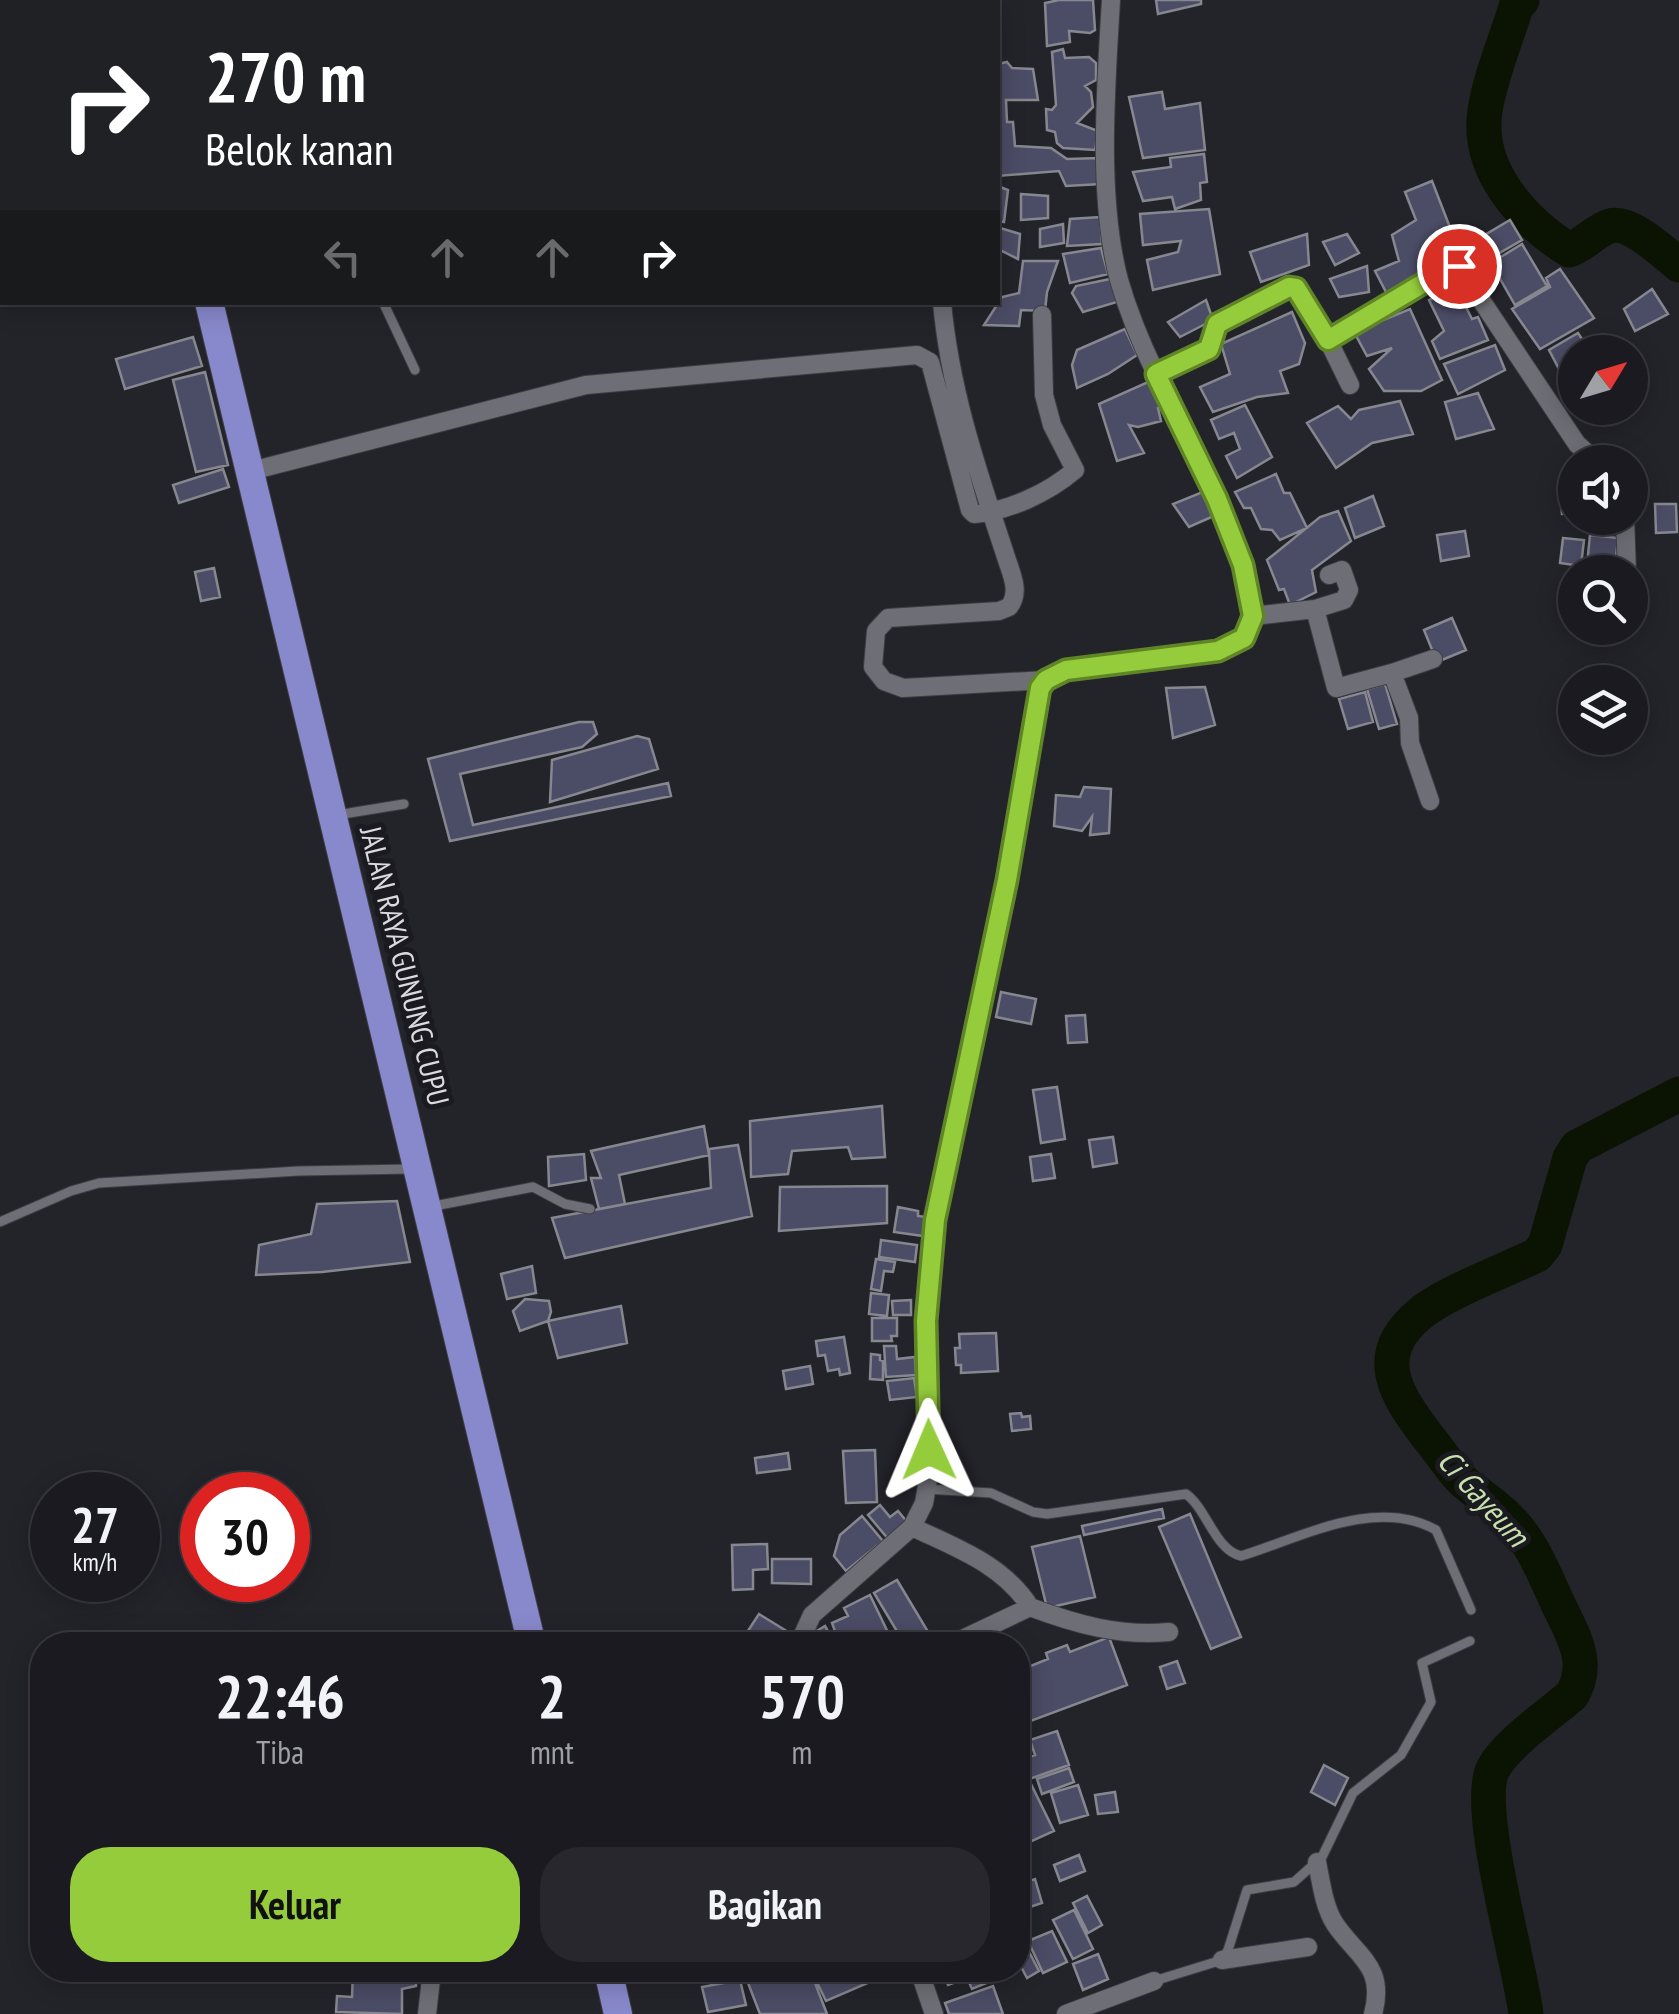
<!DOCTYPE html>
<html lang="id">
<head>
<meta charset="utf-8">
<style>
	body { margin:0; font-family:"PT Sans Narrow",sans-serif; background:#27272d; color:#f1f3f6; height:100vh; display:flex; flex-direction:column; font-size:38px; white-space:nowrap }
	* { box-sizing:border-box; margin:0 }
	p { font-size:32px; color:#9fa1a5 }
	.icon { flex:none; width:55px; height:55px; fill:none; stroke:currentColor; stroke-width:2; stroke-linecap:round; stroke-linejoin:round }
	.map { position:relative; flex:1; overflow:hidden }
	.side { position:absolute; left:30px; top:1632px; width:1000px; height:350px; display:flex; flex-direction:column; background:#1a1a20; border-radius:40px; box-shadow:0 5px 25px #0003,0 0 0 2px #38383e }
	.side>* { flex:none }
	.top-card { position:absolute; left:0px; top:0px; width:1000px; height:305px; box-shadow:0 5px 25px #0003,0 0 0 2px #38383e; background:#202124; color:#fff; overflow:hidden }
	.needle { width:65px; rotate:52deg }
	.buttons { position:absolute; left:1558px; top:335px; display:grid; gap:20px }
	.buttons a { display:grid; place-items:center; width:90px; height:90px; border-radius:50%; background:#1a1a20; box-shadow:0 5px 25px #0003,0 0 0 2px #38383e; font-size:50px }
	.speed { position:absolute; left:30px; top:1472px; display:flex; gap:20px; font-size:50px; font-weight:700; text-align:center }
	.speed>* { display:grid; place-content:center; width:130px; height:130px; border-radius:50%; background:#1a1a20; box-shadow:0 5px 25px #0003,0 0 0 2px #38383e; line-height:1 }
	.speed small { font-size:25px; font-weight:400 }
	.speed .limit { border:15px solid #d22; background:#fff; color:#111 }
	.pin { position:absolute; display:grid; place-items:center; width:85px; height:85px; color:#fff; margin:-42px; border:5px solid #fff; border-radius:50%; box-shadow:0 2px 10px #0007 }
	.me { position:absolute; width:110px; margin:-55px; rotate:359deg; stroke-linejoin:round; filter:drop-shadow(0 0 8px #0008) }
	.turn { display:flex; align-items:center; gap:35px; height:210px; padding:0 40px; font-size:45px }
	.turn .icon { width:130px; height:130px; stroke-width:2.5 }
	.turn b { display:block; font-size:70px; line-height:85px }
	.lanes { display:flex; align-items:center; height:95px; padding:0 40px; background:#0003; justify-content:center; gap:50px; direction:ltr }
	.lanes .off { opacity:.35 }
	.eta { display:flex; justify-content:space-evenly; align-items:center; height:170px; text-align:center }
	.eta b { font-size:60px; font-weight:600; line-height:70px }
	.cta { display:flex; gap:20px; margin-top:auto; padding:20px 40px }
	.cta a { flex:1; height:115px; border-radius:40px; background:#94cc3c; color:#111; font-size:40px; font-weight:600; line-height:115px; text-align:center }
	.cta a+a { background:#27272d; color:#f1f3f6 }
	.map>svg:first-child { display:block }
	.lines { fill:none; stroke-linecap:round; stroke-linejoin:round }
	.river { stroke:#0b1402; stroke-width:35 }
	.building { fill:#4b4c65; stroke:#86878f; stroke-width:2.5 }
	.service-casing { stroke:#3d3e43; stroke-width:11 }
	.minor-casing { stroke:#3d3e43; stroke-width:20 }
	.trunk-casing { stroke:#3d3e43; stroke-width:30 }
	.service { stroke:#6e6f76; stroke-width:9 }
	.minor { stroke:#6e6f76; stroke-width:18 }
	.trunk { stroke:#88c; stroke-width:28 }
	.route-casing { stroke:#608527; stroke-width:25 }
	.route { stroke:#94cc3c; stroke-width:18 }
	.labels { text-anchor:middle; stroke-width:10; stroke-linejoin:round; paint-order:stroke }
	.street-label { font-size:30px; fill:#dadadf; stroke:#1a1a20 }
	.water-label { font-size:32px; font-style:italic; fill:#c8e0ae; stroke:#1a1a20 }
</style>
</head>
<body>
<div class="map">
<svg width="1679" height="2014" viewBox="0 0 1679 2014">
	<rect width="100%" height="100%" fill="#23232a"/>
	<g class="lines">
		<path class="river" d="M1522 0 1516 7C1506 40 1490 77 1485 111 1476 170 1523 221 1569 250 1584 245 1596 230 1610 226 1630 220 1664 253 1679 265
			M1526 2014C1520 1963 1474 1807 1493 1769 1506 1744 1550 1714 1572 1695 1590 1664 1575 1639 1561 1610 1546 1579 1533 1542 1508 1518 1494 1503 1475 1493 1461 1479 1449 1466 1439 1450 1428 1437 1396 1395 1369 1355 1421 1313 1445 1293 1506 1270 1537 1255L1545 1245 1570 1158 1577 1147 1679 1094"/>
	</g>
	<path class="building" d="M1059 0H1093L1095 30 1090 33 1069 31 1070 42 1047 46 1045 3Z
		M1156 0H1201V4L1158 14Z
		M1063 49 1065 58 1089 57 1096 63V80L1085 86 1091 92 1093 107 1077 123 1098 131 1095 150 1063 148 1057 143 1055 132 1047 130 1046 109 1052 110 1056 105 1052 52Z
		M1007 62 1012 68 1033 69 1038 100H1006L1007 122H1013L1015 146 1051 148 1067 159 1099 158 1101 184 1066 186 1059 171 998 176V64Z
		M1162 92 1165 109 1200 103 1205 150 1143 158 1129 97Z
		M1204 154 1207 182 1200 183 1201 200 1175 209 1172 197 1143 201 1133 172 1171 167 1170 158Z
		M1432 181 1456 243 1433 258 1429 276 1412 279 1387 294 1375 271 1399 261 1392 235 1416 220 1405 192Z
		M998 186 1008 190 1004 222 998 221Z
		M1021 194 1048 196V218L1021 220Z
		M1209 209 1220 274 1153 290 1147 260 1178 252 1181 241 1143 245 1140 214Z
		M1100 217 1102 244 1067 246 1070 219Z
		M1510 220 1522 240 1484 262 1473 242Z
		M998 224 1000 228 1020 234 1018 259 998 249Z
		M1063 224 1064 243 1040 247V229Z
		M1307 234 1309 265 1261 282 1250 252Z
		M1347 234 1359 253 1335 265 1323 242Z
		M1522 244 1547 286 1515 305 1491 263Z
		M1101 248 1108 274 1070 283 1063 254Z
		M1023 261H1058L1047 292 1045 311 1021 310 1019 326 984 325 1002 297 1019 293Z
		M1367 266 1369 292 1339 297 1330 279Z
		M1560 269 1594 318 1540 349 1512 309 1550 287 1546 278Z
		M1110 279 1117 302 1083 312 1072 293 1076 286Z
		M1456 287 1472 319 1478 317 1488 340 1440 359 1432 341 1444 331 1429 300Z
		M1652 289 1668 314 1635 331 1624 309Z
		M1206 300 1213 320 1180 337 1168 322Z
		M1410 309 1442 380 1421 391H1384L1369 369 1392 348 1367 356 1354 332Z
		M1292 312 1305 343 1299 364 1280 371 1288 393 1257 397 1213 412 1200 387 1230 374 1221 344Z
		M1125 329 1137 355 1108 374 1077 388 1072 365 1077 350Z
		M1578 333 1588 348 1575 352V357L1559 369 1549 350Z
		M193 337 202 366 125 389 116 359Z
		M1495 345 1505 370 1458 394 1444 364Z
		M205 372 228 465 196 472 173 380Z
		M1148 382 1163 405 1158 408 1161 421 1138 427 1129 425 1144 453 1117 461 1099 404Z
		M1478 393 1494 429 1456 439 1445 402Z
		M1400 401 1413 434 1372 443 1336 468 1307 423 1338 406 1351 419 1359 410Z
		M1245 405 1272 457 1237 478 1226 456 1240 449 1234 433 1219 439 1211 420Z
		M223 469 229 487 179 503 173 485Z
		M1276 474 1284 493H1290L1307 528 1280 540 1272 530 1261 529 1251 508H1244L1235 492Z
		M1205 491 1216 515 1189 527 1173 504Z
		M1575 492V513L1562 514 1560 493Z
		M1373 496 1384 526 1355 538 1345 508Z
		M1655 504H1676L1677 532 1656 533Z
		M1338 511 1351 541 1312 570 1316 592 1290 605 1284 589 1279 590 1267 560 1320 517Z
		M1465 531 1469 556 1441 561 1437 535Z
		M1590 535 1618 538 1615 567 1587 565Z
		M1563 538 1584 540 1581 566 1560 563Z
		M214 568 220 597 201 601 195 572Z
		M1452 618 1466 650 1437 662 1424 630Z
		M1385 684 1397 724 1379 729 1367 689Z
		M1205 687 1215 725 1173 738 1166 688Z
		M1365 692 1373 722 1348 729 1339 699Z
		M579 722H593L597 734 582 747 460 774 473 825 668 783 671 796 450 841 428 759Z
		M637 736 649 739 658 769 550 802 552 760Z
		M1084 787 1111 789 1109 833 1090 835 1092 817 1082 831 1054 826 1056 795 1080 797Z
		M1001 992 1036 999 1031 1024 996 1017Z
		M1085 1015 1087 1042 1068 1043 1066 1016Z
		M1057 1087 1065 1139 1041 1143 1033 1090Z
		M882 1106 885 1157 852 1159 848 1147 792 1151 788 1174 751 1177 750 1121Z
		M704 1126 709 1155 619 1175 625 1204 599 1209 591 1178H601L591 1151Z
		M1113 1137 1117 1163 1093 1167 1089 1140Z
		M738 1145 752 1216 565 1258 552 1218 711 1188 709 1149Z
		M584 1154 586 1180 549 1186 548 1157Z
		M1051 1154 1055 1178 1033 1181 1030 1157Z
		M887 1186V1223L779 1231 780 1187Z
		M397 1201 410 1262 322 1272 256 1275 259 1245 311 1234 317 1204Z
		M898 1207 918 1211V1216L926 1217 923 1236 894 1232Z
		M881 1240 917 1245 915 1262 879 1257Z
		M876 1259 895 1262 893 1272 884 1271 881 1291 871 1289Z
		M532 1266 536 1293 507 1299 501 1274Z
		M871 1293 889 1295 887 1316 869 1314Z
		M525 1299 549 1301 551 1312 548 1321 520 1331 513 1311Z
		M911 1300V1315H893L892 1301Z
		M621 1306 627 1343 558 1358 548 1321Z
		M872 1318H897V1336H891L892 1341H872Z
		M996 1333 998 1371 961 1373V1365H956L955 1348H960L959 1334Z
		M844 1337 850 1373 840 1375 839 1369 828 1371 825 1355 818 1356 816 1341Z
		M884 1346H896L897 1359 915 1357 916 1375 886 1377Z
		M871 1354 880 1355V1360L883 1361V1380L870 1379Z
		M810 1366 813 1384 786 1389 783 1371Z
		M914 1378 917 1397 890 1400 887 1381Z
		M1021 1413 1022 1417 1030 1416 1031 1429 1012 1431 1010 1414Z
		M875 1450 877 1502 846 1503 843 1451Z
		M788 1453 790 1469 757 1473 755 1458Z
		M880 1505 890 1517 898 1511 908 1523 889 1540 868 1515Z
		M1162 1509 1164 1518 1084 1535 1082 1526Z
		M1190 1514 1241 1637 1211 1649 1159 1527Z
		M862 1516 883 1541 846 1571 834 1556 840 1535Z
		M1080 1536 1095 1597 1047 1608 1032 1547Z
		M767 1544 768 1569 753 1570V1589L733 1590 732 1545Z
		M772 1559H811V1584L772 1583Z
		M897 1580 927 1630 904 1643 874 1593Z
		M870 1595 894 1645H840L832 1623 848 1616 844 1608Z
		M759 1614 788 1632 780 1645 761 1641 758 1645H749L742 1640Z
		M825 1626 836 1645H802L800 1641Z
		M1109 1637 1127 1685 1028 1722 1018 1695V1671L1048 1659 1046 1653 1067 1645 1070 1652Z
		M1177 1661 1185 1683 1167 1689 1160 1667Z
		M1057 1731 1069 1765 1018 1783V1761L1035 1755 1030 1740Z
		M1324 1765 1348 1778 1335 1805 1311 1792Z
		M1069 1768 1074 1782 1042 1794 1037 1779Z
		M1031 1784 1054 1831 1021 1846 1018 1822 1027 1818 1018 1799V1790Z
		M1078 1785 1088 1815 1060 1823 1051 1793Z
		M1115 1792 1118 1812 1098 1814 1095 1795Z
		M1079 1855 1085 1871 1060 1881 1054 1865Z
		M1035 1879 1042 1903 1018 1911V1885Z
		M1087 1896 1102 1925 1088 1933 1073 1903Z
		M1074 1910 1093 1949 1073 1959 1053 1920Z
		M1052 1931 1067 1962 1043 1973 1028 1941Z
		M1025 1944 1039 1971 1027 1978 1018 1961V1948Z
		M1098 1954 1108 1979 1083 1990 1073 1964Z
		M353 1970H416V1986L402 1989V2014L336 2012 337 1996 352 1997Z
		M743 1970H778L780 1975 794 1970H810L827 2014H760Z
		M811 1970H889L891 1973 826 2001Z
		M941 1970H1004L1006 1975 972 1989 967 1978 948 1985Z
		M740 1980 746 2005 708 2012 702 1987Z
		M993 1986 1003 2014H949L945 2003Z"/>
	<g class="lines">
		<g class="service-casing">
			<path id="service" d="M383 302 415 370
				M337 815 404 804
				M429 1207 533 1187 565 1204 590 1209
				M0 1222 71 1191 99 1183 298 1171 412 1169
				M927 1489 991 1493 1033 1512 1047 1514 1186 1494C1207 1509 1215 1550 1241 1556 1300 1538 1376 1496 1436 1530L1471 1610
				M1154 1981 1222 1960 1228 1950 1247 1890 1294 1882 1322 1857 1353 1793 1401 1755 1431 1702 1422 1663 1470 1641"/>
		</g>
		<g class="minor-casing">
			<path id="minor" d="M945 2V0
				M0 63 2 62
				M942 302C950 392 978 472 1006 557 1011 573 1021 592 1009 607L999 611 888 618 876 631 873 667 884 681 903 688 1046 680
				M1328 340 1350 385
				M1155 374 1209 349 1217 325 1289 287 1296 288 1328 340 1451 266 1459 267 1577 444 1588 454 1621 462
				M251 471 586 385 917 355 930 362 970 510 974 514C1009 511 1048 493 1075 470L1052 425 1044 395 1042 315
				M1625 518 1627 572
				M1630 582 1638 588
				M1315 609 1336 688 1392 673 1409 718 1410 743 1430 801
				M1253 616 1315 609 1344 600 1349 590 1342 570 1329 575
				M1392 673 1433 659
				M912 1527C955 1547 1004 1565 1030 1607L950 1645
				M1030 1607C1075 1624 1121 1637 1169 1632
				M793 1645 801 1639 812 1615 912 1527 924 1503 929 1474 926 1321 930 1255 944 1171 1007 881 1040 688 1046 680 1066 670C1103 665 1222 661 1244 638 1279 600 1175 415 1155 372 1141 343 1128 311 1119 280 1097 197 1106 85 1111 0
				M1317 1862C1321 1882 1324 1907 1335 1924 1357 1957 1386 1966 1373 2014
				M1222 1960 1308 1947
				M919 1970 934 2014
				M427 2014 432 1970
				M1066 2014 1154 1981"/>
		</g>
		<g class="trunk-casing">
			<path id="trunk" d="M134 0 135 2
				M209 302 532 1645
				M608 1970 618 2014"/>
		</g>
		<use href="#service" class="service"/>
		<use href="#minor" class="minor"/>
		<use href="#trunk" class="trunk"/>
	</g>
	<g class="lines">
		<g class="route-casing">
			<path id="route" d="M929 1450 926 1321 935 1220 1007 880 1040 688 1046 680 1066 670 1218 651 1244 638 1253 616 1243 565 1217 499 1156 374 1209 349 1217 324 1289 287 1296 288 1328 340 1452 266H1459"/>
		</g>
		<use href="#route" class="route"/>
	</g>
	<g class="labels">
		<g class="street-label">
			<text transform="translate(404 966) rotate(76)" y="10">JALAN RAYA GUNUNG CUPU</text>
		</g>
		<g class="water-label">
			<text transform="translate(1483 1498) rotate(48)" y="11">Ci Gayeum</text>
		</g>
	</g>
</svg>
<div class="buttons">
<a><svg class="needle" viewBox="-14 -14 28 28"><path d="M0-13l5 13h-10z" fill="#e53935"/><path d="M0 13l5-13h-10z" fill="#9fa1a5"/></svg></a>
<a><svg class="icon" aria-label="sound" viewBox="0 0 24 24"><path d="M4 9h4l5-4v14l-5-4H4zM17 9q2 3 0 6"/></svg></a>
<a><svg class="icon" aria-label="search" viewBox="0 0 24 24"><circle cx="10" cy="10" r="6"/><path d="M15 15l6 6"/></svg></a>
<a><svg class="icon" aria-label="layers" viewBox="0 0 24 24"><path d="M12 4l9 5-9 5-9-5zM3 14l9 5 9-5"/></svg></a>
</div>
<div class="speed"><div>27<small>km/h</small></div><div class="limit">30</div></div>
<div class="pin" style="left:1459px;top:266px;background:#d93025"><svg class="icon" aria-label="arrive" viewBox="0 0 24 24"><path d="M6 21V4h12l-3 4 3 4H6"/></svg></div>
<svg class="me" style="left:929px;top:1450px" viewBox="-20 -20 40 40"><path d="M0-17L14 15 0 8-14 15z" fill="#94cc3c" stroke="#fff" stroke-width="4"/></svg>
<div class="top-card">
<div class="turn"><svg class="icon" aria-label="right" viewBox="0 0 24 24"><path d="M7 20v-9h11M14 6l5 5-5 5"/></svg><div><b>270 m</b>Belok kanan</div></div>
<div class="lanes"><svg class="icon off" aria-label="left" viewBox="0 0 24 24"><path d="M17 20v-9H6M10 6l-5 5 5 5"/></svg><svg class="icon off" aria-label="ahead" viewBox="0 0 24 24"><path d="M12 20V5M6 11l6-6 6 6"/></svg><svg class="icon off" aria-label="ahead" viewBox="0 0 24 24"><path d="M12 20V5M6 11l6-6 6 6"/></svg><svg class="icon" aria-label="right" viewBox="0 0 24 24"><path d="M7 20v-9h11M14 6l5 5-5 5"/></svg></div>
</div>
<section class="side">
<div class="eta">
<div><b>22:46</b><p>Tiba</p></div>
<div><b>2</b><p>mnt</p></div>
<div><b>570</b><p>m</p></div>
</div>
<div class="cta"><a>Keluar</a><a>Bagikan</a></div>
</section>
</div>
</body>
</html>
